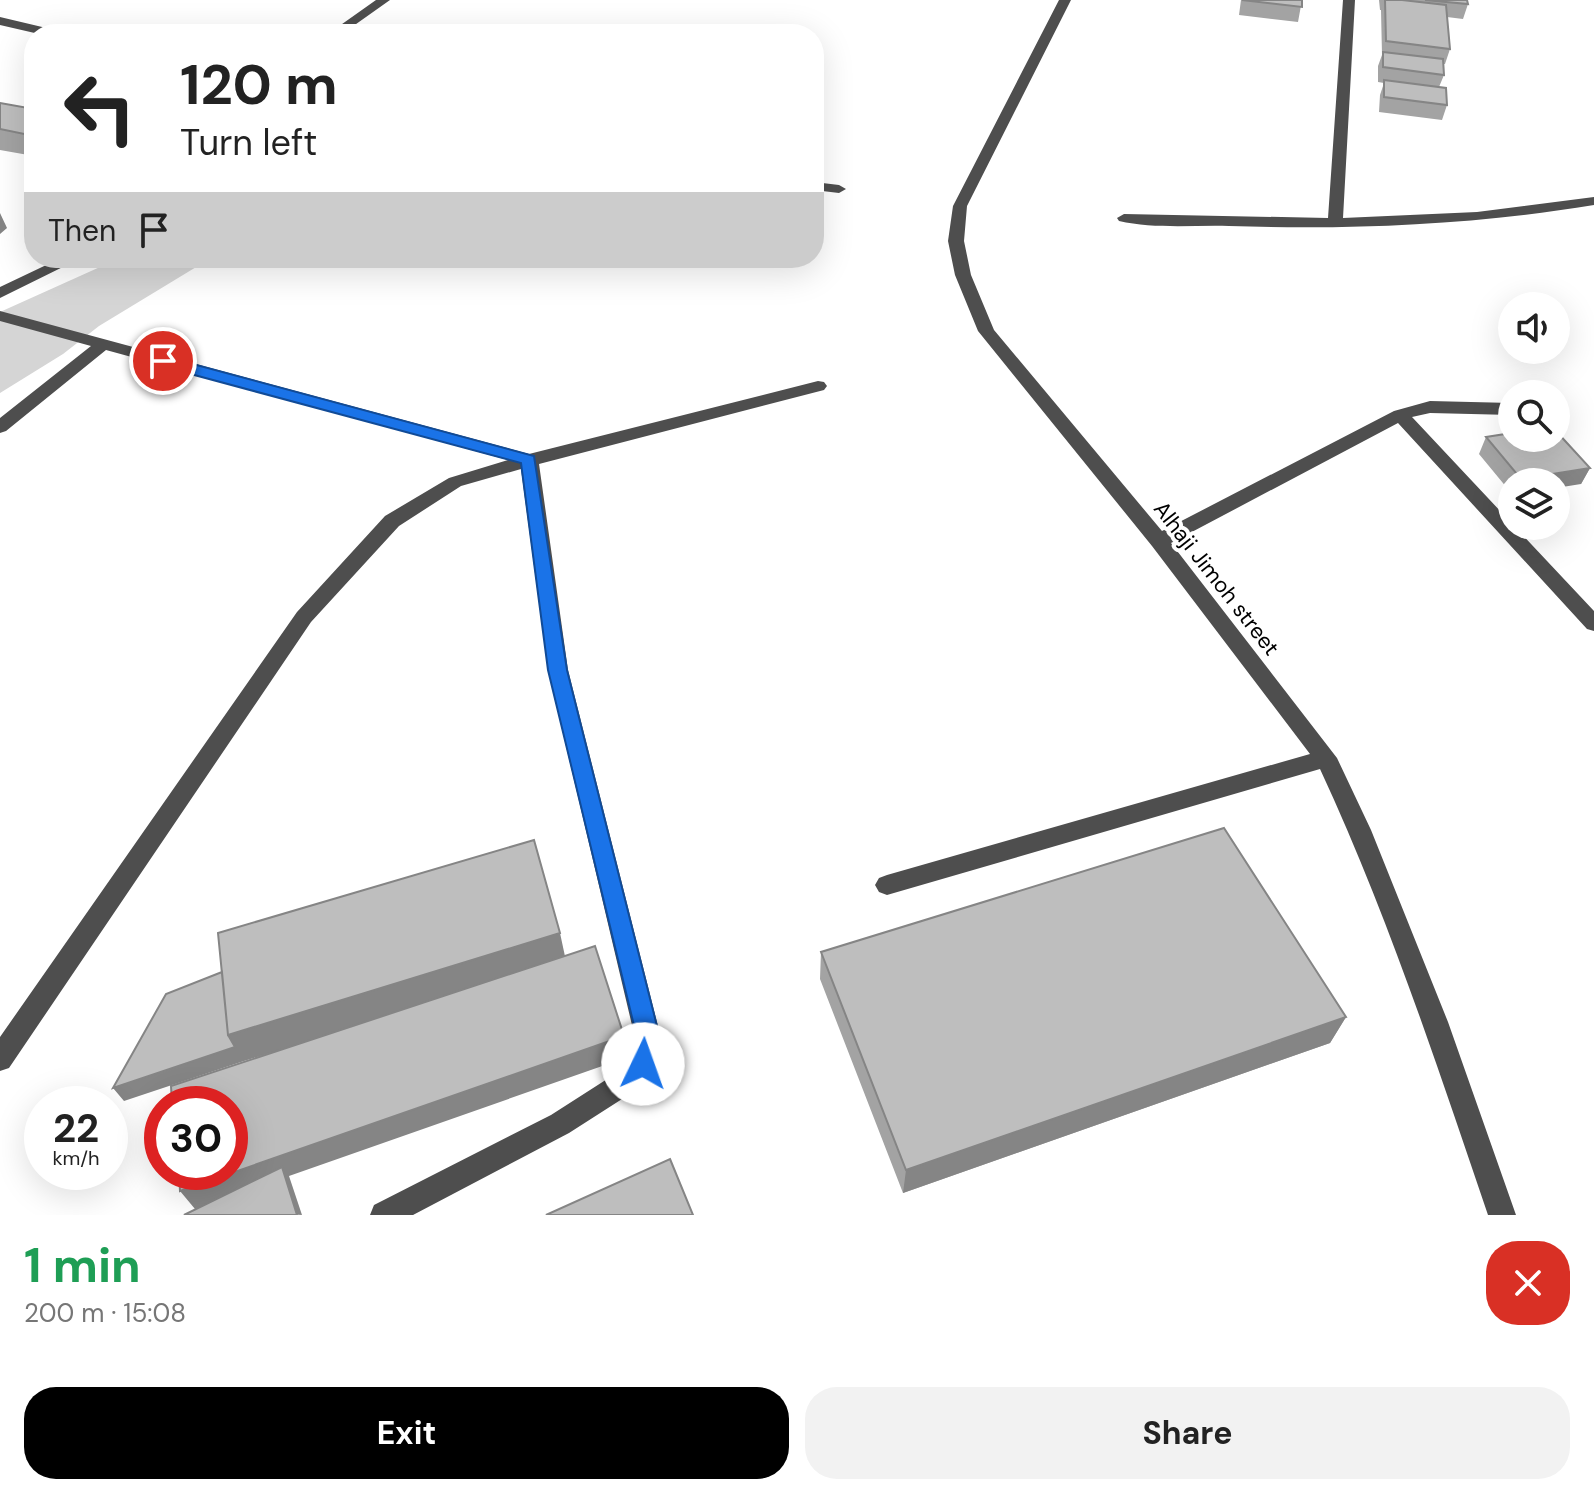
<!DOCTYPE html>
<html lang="en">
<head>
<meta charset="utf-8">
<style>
	body { margin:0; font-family:"DM Sans",sans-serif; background:#f2f2f2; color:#222; height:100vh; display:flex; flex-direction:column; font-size:30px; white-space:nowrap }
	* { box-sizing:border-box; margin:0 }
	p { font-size:26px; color:#767676 }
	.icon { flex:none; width:44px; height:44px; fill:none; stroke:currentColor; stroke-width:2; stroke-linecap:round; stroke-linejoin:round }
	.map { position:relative; height:1215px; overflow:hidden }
	.sheet { display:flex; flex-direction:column; background:#fff; flex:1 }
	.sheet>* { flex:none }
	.hud { position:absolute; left:24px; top:24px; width:800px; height:244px; border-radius:32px; box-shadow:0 8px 32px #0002; background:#fff; color:#222; overflow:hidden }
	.fabs { position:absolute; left:1498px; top:292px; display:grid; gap:16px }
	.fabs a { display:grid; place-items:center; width:72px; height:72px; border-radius:50%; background:#fff; box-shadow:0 8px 32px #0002; font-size:40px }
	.speed { position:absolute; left:24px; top:1086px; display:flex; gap:16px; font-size:40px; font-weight:700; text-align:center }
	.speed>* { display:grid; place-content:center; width:104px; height:104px; border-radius:50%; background:#fff; box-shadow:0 8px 32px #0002; line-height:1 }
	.speed small { font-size:20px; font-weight:400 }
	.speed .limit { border:12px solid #d22; background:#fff; color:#111 }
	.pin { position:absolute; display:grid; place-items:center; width:68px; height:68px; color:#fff; margin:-34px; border:4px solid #fff; border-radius:50%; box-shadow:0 2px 8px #0007 }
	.me { position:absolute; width:88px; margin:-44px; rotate:3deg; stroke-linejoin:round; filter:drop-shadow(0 0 6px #0008) }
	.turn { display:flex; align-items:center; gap:28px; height:168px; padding:0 24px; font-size:36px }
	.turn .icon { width:104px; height:104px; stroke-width:2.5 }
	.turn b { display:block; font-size:56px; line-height:68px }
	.then { display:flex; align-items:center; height:76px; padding:0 24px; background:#0003; gap:16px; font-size:30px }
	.round { display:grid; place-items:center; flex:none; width:84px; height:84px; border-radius:32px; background:#f2f2f2 }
	.head { display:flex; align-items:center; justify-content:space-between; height:136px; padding:0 24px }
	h1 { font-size:48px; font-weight:700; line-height:60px; color:#1e9e55 }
	.primary-button { display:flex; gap:16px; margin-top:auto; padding:16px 24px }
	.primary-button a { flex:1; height:92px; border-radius:32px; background:#000; color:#fff; font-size:32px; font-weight:700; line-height:92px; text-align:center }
	.primary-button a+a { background:#f2f2f2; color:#222 }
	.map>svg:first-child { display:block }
	.green { fill:#d5d5d5 }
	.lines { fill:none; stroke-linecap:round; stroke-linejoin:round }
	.minor { fill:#4e4e4e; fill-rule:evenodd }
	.wall { fill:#a3a3a3 }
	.shaded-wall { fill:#858585 }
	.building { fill:#bebebe; stroke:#858585; stroke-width:2 }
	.route { fill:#1a73e8; stroke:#114b97; stroke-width:2 }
	.labels { text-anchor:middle; stroke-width:8; stroke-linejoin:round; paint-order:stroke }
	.street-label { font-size:22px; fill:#000; stroke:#fff }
</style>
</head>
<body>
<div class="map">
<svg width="1594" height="1215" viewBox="0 0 1594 1215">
	<rect width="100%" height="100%" fill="#fff"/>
	<path class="green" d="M120 258H211L99 326 63 354 0 393V312Z"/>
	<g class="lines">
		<path class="minor" d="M376 0H390L342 34H328Z
			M1059 0H1071L967 206 964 241 971 275 994 330 1162 531 1394 411 1430 401 1512 403V415L1430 413 1412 417 1594 611V631L1587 629 1398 423 1171 543 1337 758 1371 830 1448 1022 1516 1215H1488C1437 1065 1387 913 1320 769L887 895 879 892 875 885 879 878 887 875 1310 754 1152 546 978 331 955 275 948 241 953 206Z
			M1343 0H1355L1343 218 1477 212 1594 197V205C1473 225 1351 230 1229 226 1193 225 1153 229 1119 221L1117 218 1124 214 1328 218Z
			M0 17 59 31 61 34H39L0 25Z
			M814 182 839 185 846 189 839 193 814 190Z
			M61 258H81L0 298V287Z
			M0 311 529 454 818 381 824 382 827 386 824 390 539 464 568 670 661 1038 652 1073 633 1092 569 1133 413 1215H370L374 1205 551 1115 615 1074 631 1058 635 1038 548 670 521 469 461 486 399 526 311 622 9 1068 0 1071V1037L297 612 385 516 449 478 508 460 106 350 6 431 0 433V418L91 346 0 321Z
			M1556 412 1565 414 1568 418 1565 422 1556 424Z"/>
	</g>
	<path class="wall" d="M1241 0H1302L1298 22 1239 15Z
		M1379 0H1467L1468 4 1463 19 1447 17 1450 49 1445 64H1443L1444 75 1439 87 1447 105 1442 120 1379 112 1380 95 1384 83 1378 82V66L1382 55 1381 10H1380Z
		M0 103 34 109V156L0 150Z
		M1486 437 1590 468 1581 484 1556 482H1512V494L1479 454Z
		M821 952 1346 1017 1330 1043 903 1193 820 979Z"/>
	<path class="shaded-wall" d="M34 131V148L29 135Z
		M0 213 7 228 0 234Z
		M1590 468 1581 484 1556 488V482H1520L1521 479Z
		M560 933 566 961 244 1061 124 1101 113 1088 228 1035Z
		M1346 1017 1330 1043 903 1193 906 1170Z
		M624 1036 628 1057 289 1176 302 1215 195 1209 180 1191Z"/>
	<path class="building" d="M1242 0H1302V7Z
		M1385 0H1402L1446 5 1450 49 1386 41Z
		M1425 0H1467L1468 4Z
		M1383 52 1443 59 1444 75 1383 67Z
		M1384 80 1446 88 1447 105 1384 97Z
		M0 103 34 109V131L29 135 0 129Z
		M1556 431 1590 468 1521 479 1486 437 1512 433V438H1556Z
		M1224 828 1346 1017 906 1170 821 952Z
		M534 840 560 933 228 1035 218 933Z
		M595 946 624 1036 180 1191 179 1172H230V1104H172L171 1086Z
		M222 972 228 1035 235 1047 113 1088 166 994Z
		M670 1159 693 1215H546Z
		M282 1167 297 1215H184Z"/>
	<path class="route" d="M163 356 534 456 567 670 660 1038 652 1072 643 1076 635 1072 631 1064 637 1038 548 670 521 463 157 365V358Z"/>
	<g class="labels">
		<g class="street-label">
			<text transform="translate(1217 578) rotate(52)" y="8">Alhaji Jimoh street</text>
		</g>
	</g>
</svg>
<div class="fabs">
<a><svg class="icon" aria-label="sound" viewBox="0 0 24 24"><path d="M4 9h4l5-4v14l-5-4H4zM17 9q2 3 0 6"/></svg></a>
<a><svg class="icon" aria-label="search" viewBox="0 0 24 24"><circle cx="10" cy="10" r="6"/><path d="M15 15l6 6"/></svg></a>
<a><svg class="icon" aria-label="layers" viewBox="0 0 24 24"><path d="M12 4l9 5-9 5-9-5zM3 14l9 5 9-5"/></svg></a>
</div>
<div class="speed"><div>22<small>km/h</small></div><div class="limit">30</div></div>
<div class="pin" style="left:163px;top:361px;background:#d93025"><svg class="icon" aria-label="arrive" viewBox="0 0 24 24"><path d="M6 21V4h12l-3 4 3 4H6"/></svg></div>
<svg class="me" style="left:643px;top:1064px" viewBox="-20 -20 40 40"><circle r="19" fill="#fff"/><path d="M0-13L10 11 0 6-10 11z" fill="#1a73e8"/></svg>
<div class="hud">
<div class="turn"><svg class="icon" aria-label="left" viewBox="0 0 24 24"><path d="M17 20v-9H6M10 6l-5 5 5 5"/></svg><div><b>120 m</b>Turn left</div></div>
<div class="then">Then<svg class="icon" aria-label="arrive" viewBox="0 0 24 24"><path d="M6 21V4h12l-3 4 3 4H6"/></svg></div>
</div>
</div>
<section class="sheet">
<div class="head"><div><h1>1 min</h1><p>200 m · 15:08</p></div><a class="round" style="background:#d93025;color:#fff"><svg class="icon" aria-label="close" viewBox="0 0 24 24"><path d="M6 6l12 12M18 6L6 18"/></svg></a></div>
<div class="primary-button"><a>Exit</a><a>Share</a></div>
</section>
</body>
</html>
